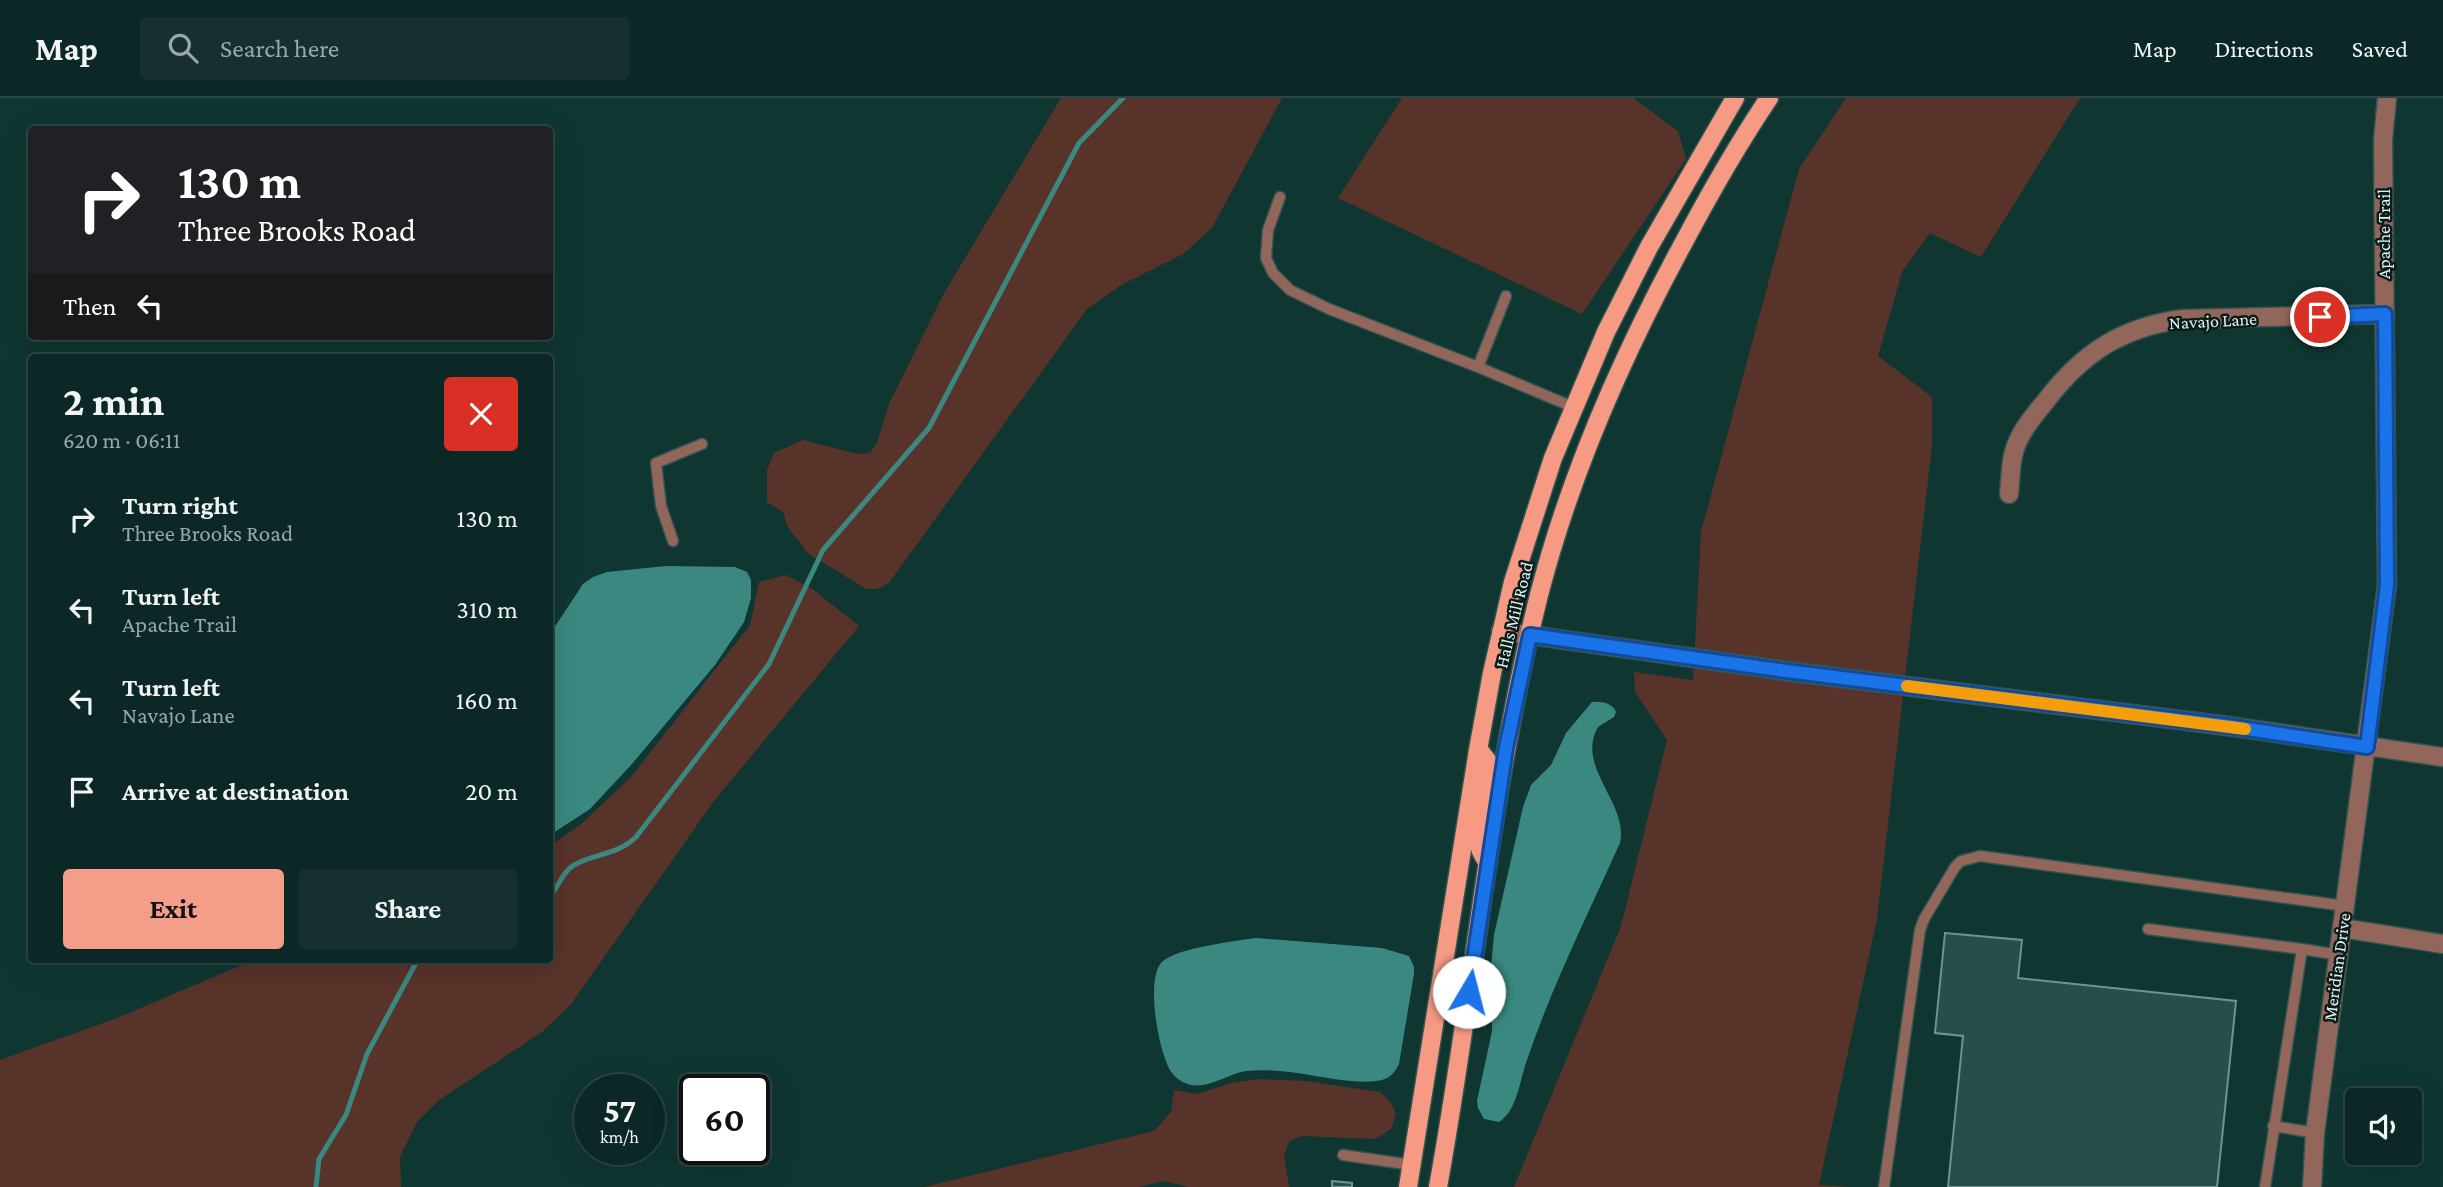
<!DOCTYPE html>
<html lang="en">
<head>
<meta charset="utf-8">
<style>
	body { margin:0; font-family:"Crimson Pro",serif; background:#15302e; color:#f1f3f6; height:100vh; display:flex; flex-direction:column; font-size:26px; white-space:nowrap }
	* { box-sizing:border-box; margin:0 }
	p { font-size:23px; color:#9aa6a7 }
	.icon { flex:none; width:38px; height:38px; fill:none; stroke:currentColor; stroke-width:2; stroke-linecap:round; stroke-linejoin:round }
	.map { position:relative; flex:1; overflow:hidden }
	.details { position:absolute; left:28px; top:256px; width:525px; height:609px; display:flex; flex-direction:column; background:#0c2826; border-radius:7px; box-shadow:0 7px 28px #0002,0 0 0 2px #2c4443 }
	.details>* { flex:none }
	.banner { position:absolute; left:28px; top:28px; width:525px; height:214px; border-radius:7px; box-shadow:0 7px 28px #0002,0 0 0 2px #2c4443; background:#202124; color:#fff; overflow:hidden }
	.tools { position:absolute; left:2345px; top:990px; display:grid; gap:14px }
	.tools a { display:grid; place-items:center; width:77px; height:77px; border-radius:7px; background:#0c2826; box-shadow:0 7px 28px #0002,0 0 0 2px #2c4443; font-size:35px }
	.speed { position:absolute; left:574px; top:976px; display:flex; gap:14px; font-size:35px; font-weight:700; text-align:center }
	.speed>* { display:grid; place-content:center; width:91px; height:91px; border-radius:50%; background:#0c2826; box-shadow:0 7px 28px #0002,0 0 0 2px #2c4443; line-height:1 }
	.speed small { font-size:18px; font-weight:400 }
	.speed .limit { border:4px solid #111; border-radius:10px; background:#fff; color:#111 }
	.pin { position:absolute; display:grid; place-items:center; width:60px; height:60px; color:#fff; margin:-30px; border:4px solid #fff; border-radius:50%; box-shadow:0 2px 7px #0007 }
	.me { position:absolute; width:77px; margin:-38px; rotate:8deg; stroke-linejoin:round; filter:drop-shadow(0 0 5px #0008) }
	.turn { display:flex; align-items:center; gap:24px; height:147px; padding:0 35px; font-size:32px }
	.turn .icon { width:91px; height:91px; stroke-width:2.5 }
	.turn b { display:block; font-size:49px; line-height:60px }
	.then { display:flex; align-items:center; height:66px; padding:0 35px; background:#0003; gap:14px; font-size:26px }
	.round { display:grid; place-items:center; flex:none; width:74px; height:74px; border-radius:7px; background:#15302e }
	.head { display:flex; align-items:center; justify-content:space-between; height:119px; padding:0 35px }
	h1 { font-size:42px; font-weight:700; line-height:52px }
	.primary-button { display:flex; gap:14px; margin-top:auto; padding:14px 35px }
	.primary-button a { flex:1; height:80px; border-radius:7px; background:#f49e89; color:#111; font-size:28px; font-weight:700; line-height:80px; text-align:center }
	.primary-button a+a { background:#15302e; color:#f1f3f6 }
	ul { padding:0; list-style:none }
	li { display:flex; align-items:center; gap:21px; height:91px; padding:0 35px }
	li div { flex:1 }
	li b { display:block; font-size:26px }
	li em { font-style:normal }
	header { display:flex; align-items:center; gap:42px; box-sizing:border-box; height:98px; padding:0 35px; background:#0c2826; border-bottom:2px solid #2c4443 }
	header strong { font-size:33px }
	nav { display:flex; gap:38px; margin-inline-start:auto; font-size:24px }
	.search { width:490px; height:63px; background:#15302e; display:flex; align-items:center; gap:18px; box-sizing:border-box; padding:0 24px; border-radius:7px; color:#9aa6a7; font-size:26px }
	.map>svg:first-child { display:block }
	.green { fill:#58332a }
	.water { fill:#3a887f }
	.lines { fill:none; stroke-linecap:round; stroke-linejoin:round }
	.stream { stroke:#3a887f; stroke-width:5 }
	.building { fill:#294e49; stroke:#6d948e; stroke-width:2 }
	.service-casing { stroke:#315451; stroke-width:13 }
	.minor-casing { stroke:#315451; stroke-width:21 }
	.primary-casing { stroke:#315451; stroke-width:21 }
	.service { stroke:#93665b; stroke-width:10 }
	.minor { stroke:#93665b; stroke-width:18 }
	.primary { stroke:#f79a83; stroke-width:18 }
	.route-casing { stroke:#114b97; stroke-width:18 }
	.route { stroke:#1a73e8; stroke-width:12 }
	.slow { stroke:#f59e0b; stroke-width:12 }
	.labels { text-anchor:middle; stroke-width:5; stroke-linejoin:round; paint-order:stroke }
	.street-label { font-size:18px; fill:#dff4f1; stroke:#0b1b19 }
</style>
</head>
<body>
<header>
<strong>Map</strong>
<div class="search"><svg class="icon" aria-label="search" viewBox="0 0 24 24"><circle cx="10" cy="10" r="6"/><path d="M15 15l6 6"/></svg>Search here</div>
<nav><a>Map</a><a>Directions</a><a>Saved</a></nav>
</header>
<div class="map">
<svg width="2443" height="1089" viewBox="0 0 2443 1089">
	<rect width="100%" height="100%" fill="#103632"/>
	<path class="green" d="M1061 0H1282L1212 130 1183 156 1121 187 1087 211 889 485 877 491H866L806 454C797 437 787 436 784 415L767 404V372L774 355 803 342 857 356 870 355 877 345 889 306 943 197Z
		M1402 0H1633L1678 33 1686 61 1582 216 1338 100Z
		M1846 0H2080L1981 159 1930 135 1902 174 1878 258 1932 299V348L1877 821 1819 1087 1851 1089H1514L1621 828 1667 642 1635 594 1634 574 1693 582 1701 434 1799 71Z
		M785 477 811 490 859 528 714 703 571 906 542 934 439 1002 417 1024 400 1059 401 1089H0V962L117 920 256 861H550V748L580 727 631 679 750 527 759 484Z
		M1260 981 1306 983 1380 994 1390 1003 1396 1016 1391 1031 1375 1041 1301 1038 1289 1044 1284 1057 1289 1089H1188L1164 1083 1139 1089H924L1154 1033 1171 1014 1174 992 1197 996 1231 985Z"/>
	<path class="water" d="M666 468 735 469 747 474 751 482V500L744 524 715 567 632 666 590 711 550 737V536L583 486 593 479 607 474Z
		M1592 604C1601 603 1613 605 1616 614L1614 619 1598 629C1575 669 1629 705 1620 745 1588 816 1552 888 1527 962 1520 981 1517 1013 1499 1024L1484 1021 1478 1010 1477 1003 1492 933 1491 869 1494 837 1523 709 1531 687 1551 667 1566 635Z
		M1256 840 1382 850 1409 858 1414 869V876L1399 966C1396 972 1392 978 1385 981 1361 990 1305 974 1279 973 1268 972 1257 972 1246 973 1226 976 1205 994 1185 985 1180 983 1175 979 1172 975 1159 958 1144 878 1163 863 1178 850 1235 843 1256 840Z"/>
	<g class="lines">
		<path class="stream" d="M550 798C559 789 562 774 574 767 595 755 618 757 636 739L769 566 823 452 929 330 1079 45 1123 0
			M316 1089 319 1061 346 1017 367 956 418 861"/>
	</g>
	<path class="building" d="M1945 835 2022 842 2018 880 2236 903 2217 1089H1948L1963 938 1935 935Z
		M1332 1083 1352 1085V1089H1332Z"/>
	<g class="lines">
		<g class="service-casing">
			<path id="service" d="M1280 99 1268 132 1266 160 1273 175 1290 192 1329 211 1478 269
				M1506 198 1478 269 1573 309
				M673 443 661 408 656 365 702 346
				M2148 831 2302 851
				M2273 1028 2315 1035
				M1343 1057 1412 1067
				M1884 1089 1920 832 1924 821 1955 769 1961 763 1980 758 2345 808
				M2265 1089 2302 851 2339 857"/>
		</g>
		<g class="minor-casing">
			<path id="minor" d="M2009 396C2011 379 2010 359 2018 343 2024 329 2035 316 2045 304 2082 255 2122 229 2183 221L2385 216
				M1501 533 1786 573 2228 628 2443 659
				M2342 830 2443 846
				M2312 1089 2315 1035 2387 487 2383 42 2387 0"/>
		</g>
		<g class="primary-casing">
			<path id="primary" d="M1479 652 1487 662C1488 685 1473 732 1480 750 1481 755 1485 760 1488 765
				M1408 1089 1478 652 1492 575 1513 484 1553 360 1606 234 1649 149 1735 0
				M1438 1089C1474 892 1490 691 1539 497 1571 373 1623 256 1684 144 1710 95 1738 46 1769 0"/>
		</g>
		<use href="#service" class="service"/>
		<use href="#minor" class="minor"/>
		<use href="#primary" class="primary"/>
	</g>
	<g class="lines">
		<g class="route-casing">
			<path id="route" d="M1469 894 1506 650 1530 537 1786 573 2228 628 2367 649 2387 487 2385 216 2320 219"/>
		</g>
		<use href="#route" class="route"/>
		<path class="slow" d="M1907 588 2245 631"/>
	</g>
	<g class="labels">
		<g class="street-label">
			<text transform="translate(2384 136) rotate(-90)" y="6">Apache Trail</text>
			<text transform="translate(2213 223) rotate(-3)" y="6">Navajo Lane</text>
			<text transform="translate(1514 517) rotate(-76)" y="6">Halls Mill Road</text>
			<text transform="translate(2337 869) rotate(-82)" y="6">Meridian Drive</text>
		</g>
	</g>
</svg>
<div class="tools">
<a><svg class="icon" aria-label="sound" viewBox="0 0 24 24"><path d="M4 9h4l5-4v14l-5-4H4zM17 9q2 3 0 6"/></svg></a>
</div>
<div class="speed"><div>57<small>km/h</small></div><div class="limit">60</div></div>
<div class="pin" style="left:2320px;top:219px;background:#d93025"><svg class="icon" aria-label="arrive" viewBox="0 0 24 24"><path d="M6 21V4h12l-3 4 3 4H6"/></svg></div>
<svg class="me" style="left:1469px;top:894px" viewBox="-20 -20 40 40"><circle r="19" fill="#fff"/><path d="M0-13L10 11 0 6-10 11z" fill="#1a73e8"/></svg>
<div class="banner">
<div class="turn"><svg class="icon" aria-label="right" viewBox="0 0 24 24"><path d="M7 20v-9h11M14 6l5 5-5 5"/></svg><div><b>130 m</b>Three Brooks Road</div></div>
<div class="then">Then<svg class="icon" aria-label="left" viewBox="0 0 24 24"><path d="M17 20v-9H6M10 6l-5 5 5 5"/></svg></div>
</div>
<section class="details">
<div class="head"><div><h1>2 min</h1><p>620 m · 06:11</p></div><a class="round" style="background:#d93025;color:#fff"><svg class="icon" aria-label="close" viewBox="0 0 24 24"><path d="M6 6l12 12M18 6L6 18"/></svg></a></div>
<ul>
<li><svg class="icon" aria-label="right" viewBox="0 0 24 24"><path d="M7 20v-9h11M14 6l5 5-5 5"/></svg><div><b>Turn right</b><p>Three Brooks Road</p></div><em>130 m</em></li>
<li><svg class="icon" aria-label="left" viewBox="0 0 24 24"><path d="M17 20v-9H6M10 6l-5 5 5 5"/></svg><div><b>Turn left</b><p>Apache Trail</p></div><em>310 m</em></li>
<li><svg class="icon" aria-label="left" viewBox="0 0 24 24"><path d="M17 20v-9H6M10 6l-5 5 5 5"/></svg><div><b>Turn left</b><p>Navajo Lane</p></div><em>160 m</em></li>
<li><svg class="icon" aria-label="arrive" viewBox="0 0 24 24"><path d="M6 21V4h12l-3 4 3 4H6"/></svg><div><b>Arrive at destination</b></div><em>20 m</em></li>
</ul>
<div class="primary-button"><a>Exit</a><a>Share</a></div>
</section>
</div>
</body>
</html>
